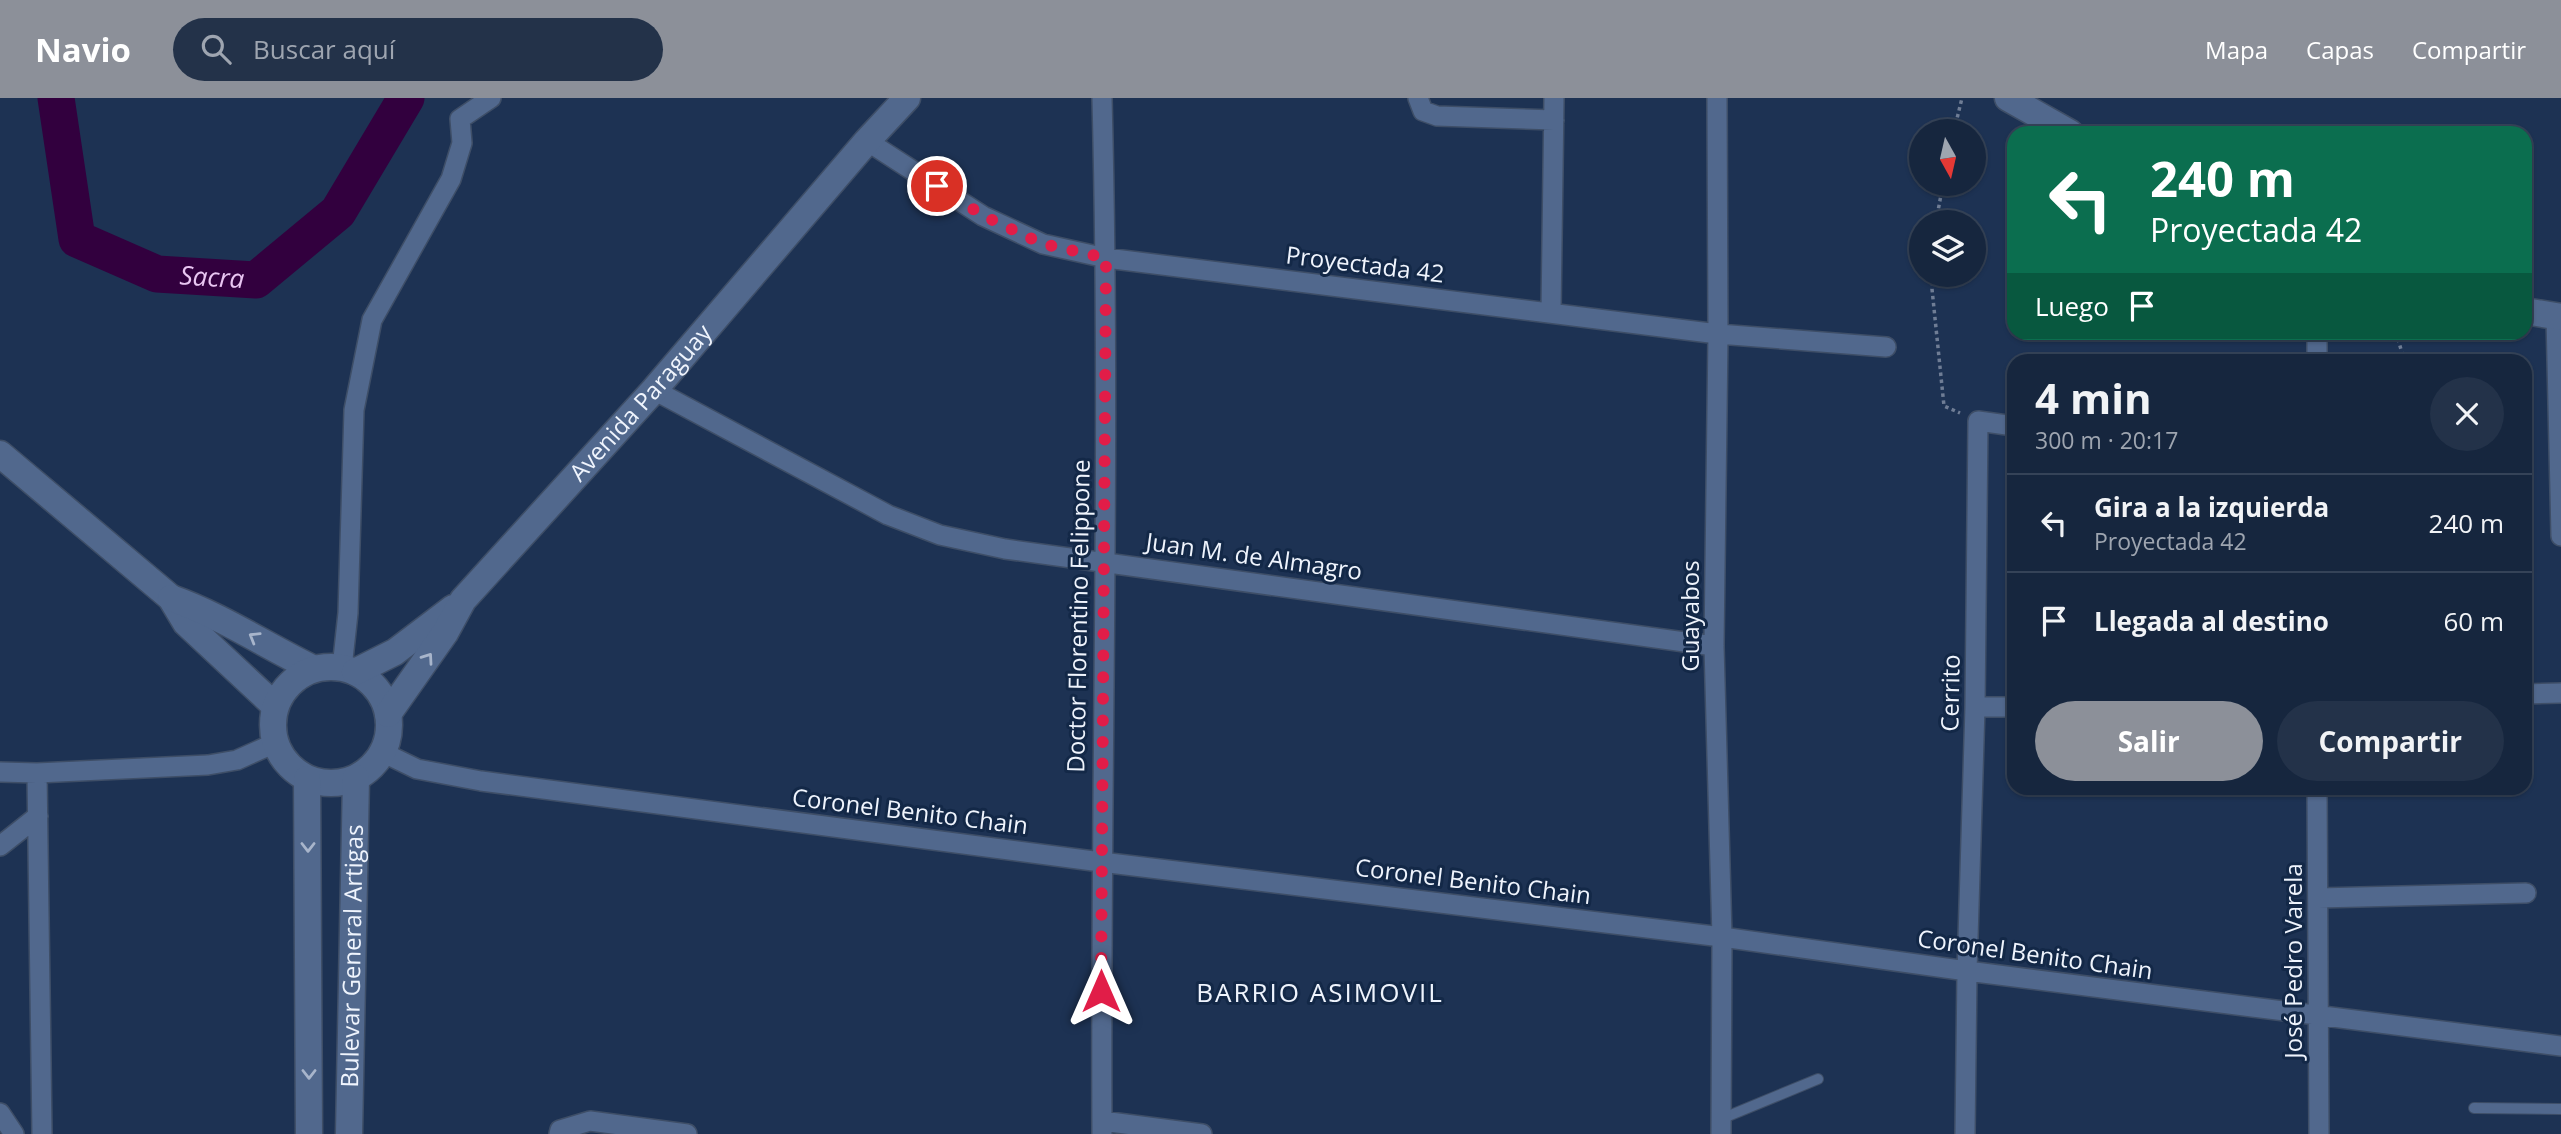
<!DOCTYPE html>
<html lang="es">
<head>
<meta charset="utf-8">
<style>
	body { margin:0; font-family:"Open Sans",sans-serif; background:#233249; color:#f1f3f6; height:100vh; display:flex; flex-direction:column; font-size:26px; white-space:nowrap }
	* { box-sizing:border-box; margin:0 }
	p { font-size:23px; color:#9ea5b0 }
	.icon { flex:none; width:38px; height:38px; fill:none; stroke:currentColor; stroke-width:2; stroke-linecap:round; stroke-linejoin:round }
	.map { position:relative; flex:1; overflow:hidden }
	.details { position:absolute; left:2007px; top:256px; width:525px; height:441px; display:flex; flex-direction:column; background:#16263e; border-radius:21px; box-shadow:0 2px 5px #0004,0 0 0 2px #354358 }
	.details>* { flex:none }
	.top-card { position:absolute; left:2007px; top:28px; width:525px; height:214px; border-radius:21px; box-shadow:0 2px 5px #0004,0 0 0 2px #354358; background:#0b6e4f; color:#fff; overflow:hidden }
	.needle { width:46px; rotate:172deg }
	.controls { position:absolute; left:1909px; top:21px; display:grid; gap:14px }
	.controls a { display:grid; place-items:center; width:77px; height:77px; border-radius:50%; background:#16263e; box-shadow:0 2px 5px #0004,0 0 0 2px #354358; font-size:35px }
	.pin { position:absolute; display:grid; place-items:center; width:60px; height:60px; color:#fff; margin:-30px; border:4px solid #fff; border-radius:50%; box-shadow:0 2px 7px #0007 }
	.me { position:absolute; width:77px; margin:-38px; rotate:0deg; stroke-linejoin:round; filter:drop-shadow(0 0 5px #0008) }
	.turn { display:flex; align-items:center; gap:24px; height:147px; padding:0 28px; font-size:32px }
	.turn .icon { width:91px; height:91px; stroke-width:2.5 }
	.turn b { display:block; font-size:49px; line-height:60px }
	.then { display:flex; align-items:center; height:66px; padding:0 28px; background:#0003; gap:14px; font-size:26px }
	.round { display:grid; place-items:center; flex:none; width:74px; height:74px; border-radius:37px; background:#233249 }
	.summary { display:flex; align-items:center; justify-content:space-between; height:119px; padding:0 28px }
	h1 { font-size:42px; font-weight:700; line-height:52px }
	.button { display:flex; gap:14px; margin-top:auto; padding:14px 28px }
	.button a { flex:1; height:80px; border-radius:42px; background:#8c9099; color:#fff; font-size:28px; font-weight:700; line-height:80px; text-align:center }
	.button a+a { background:#233249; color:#f1f3f6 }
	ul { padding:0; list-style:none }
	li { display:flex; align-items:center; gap:21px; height:98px; padding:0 28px; border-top:2px solid #354358 }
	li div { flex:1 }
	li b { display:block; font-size:26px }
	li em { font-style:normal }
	header { display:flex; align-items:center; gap:42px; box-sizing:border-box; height:98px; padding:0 35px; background:#8c9099; color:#fff }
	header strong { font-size:33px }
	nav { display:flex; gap:38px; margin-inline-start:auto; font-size:24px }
	.search { width:490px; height:63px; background:#233249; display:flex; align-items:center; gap:18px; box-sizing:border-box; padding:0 24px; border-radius:38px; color:#9ea5b0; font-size:26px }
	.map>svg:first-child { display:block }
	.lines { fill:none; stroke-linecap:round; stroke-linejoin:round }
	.river { stroke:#32003e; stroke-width:37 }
	.lane-casing { stroke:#3e4e67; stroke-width:12 }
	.street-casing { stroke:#3e4e67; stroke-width:22 }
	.secondary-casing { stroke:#3e4e67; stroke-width:29 }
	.path { stroke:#6f7d95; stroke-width:3.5; stroke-dasharray:3.5 3.5; stroke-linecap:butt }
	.lane { stroke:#51688d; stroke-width:10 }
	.street { stroke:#51688d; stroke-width:19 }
	.secondary { stroke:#51688d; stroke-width:26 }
	.oneway { stroke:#a8b5cb }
	.route { stroke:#e11d48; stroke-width:12; stroke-dasharray:0 21.6 }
	.labels { text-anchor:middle; stroke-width:6; stroke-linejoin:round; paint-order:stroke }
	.street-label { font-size:24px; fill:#eff4fd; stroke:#132847 }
	.water-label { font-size:26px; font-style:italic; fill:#e9c6f2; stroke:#132847 }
	.neighbourhood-label { font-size:26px; letter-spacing:2px; fill:#eff4fd; stroke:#132847 }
</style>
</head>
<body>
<header>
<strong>Navio</strong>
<div class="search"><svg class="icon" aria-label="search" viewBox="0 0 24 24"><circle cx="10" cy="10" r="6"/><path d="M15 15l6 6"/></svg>Buscar aquí</div>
<nav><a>Mapa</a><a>Capas</a><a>Compartir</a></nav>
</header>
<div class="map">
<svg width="2561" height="1036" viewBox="0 0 2561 1036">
	<rect width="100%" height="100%" fill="#1d3253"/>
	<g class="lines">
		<path class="river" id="s1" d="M56 0 77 141 157 176 256 182 338 114 406 0"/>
		<g class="lane-casing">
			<path id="lane" d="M2474 1010 2561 1011
				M1721 1021 1818 981"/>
		</g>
		<g class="street-casing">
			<path id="street" d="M1418 0 1423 13 1437 18 1554 22
				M1717 0 1718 236 1714 548 1722 839 1721 1036
				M867 43 983 118 1043 146 1106 160 1718 236 1886 249
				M1551 214 1554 0
				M2556 218 2561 438
				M2317 262V234
				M654 292 888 417 940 437 1005 451 1714 548
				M342 570 348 515 354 312 372 222 451 81 462 45 460 21 491 0
				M2525 596 2561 595
				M1975 609H2014
				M382 654 417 671 481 683 1101 764 1722 839 1967 873 2561 948
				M0 674 37 675 208 667 237 662 275 645
				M37 675 42 1036
				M2317 690 2319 1036
				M0 748 38 718
				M2318 800 2526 795
				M0 1015 14 1036
				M1102 1023 1202 1036
				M559 1036 560 1032 590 1023 687 1036
				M1102 1036C1100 691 1111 345 1102 0
				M1965 1036 1967 873 1975 609 1978 323 2014 328"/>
		</g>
		<g class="secondary-casing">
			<g id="secondary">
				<path d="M2008 0 2070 35"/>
				<path d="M2525 213 2561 219"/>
				<path d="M0 356 171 500 186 525 275 608"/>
				<path d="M171 500C222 518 266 548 314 571"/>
				<circle cx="331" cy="627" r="58"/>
				<path d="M355 574 395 554 453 510"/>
				<path id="s2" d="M388 616 445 535 463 502 654 292 867 43 907 0"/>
				<path d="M307 681 309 1036"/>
				<path id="s3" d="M349 1036 356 680"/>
			</g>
		</g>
		<path class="path" d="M1954 33 1962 0
			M1936 124 1943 86
			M1933 177 1932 191 1944 308 1960 315
			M2396 234 2404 262"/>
		<use href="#lane" class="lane"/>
		<use href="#street" class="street"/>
		<use href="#secondary" class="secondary"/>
	</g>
	<defs><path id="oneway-chevron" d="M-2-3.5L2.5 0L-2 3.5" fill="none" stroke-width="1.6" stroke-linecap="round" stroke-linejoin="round" transform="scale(1.75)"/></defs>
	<g class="oneway">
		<use href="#oneway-chevron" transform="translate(254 539) rotate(-149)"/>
		<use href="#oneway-chevron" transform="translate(428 560) rotate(-55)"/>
		<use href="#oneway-chevron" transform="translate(308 749) rotate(90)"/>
		<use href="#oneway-chevron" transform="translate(309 976) rotate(90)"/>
	</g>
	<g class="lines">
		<path class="route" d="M937 88 984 118 1043 146 1106 160 1101 893"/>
	</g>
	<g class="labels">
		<g class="street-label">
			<text transform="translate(1365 167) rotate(7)" y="8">Proyectada 42</text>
			<text dy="8" stroke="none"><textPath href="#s2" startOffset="402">Avenida Paraguay</textPath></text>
			<text transform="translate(1254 459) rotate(8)" y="8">Juan M. de Almagro</text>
			<text transform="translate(1079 518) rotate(-89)" y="8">Doctor Florentino Felippone</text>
			<text transform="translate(1691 518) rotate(-90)" y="8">Guayabos</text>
			<text transform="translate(1951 595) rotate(-89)" y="8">Cerrito</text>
			<text transform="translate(910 714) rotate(7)" y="8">Coronel Benito Chain</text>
			<text transform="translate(1473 784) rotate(7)" y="8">Coronel Benito Chain</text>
			<text transform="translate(2035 857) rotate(8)" y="8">Coronel Benito Chain</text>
			<text dy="8" stroke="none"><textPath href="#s3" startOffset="178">Bulevar General Artigas</textPath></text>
			<text transform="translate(2294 863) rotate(-90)" y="8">José Pedro Varela</text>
		</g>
		<g class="water-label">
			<text dy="9" stroke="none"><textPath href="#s1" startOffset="285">Sacra</textPath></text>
		</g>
		<g class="neighbourhood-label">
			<text x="1320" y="904">BARRIO ASIMOVIL</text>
		</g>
	</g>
</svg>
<div class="controls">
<a><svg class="needle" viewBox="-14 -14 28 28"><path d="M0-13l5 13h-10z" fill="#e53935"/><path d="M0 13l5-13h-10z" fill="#9ea5b0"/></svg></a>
<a><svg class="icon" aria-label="layers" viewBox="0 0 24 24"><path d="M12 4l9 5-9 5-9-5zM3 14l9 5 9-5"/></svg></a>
</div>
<div class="pin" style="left:937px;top:88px;background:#d93025"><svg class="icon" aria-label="arrive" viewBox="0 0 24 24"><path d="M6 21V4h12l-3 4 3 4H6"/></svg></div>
<svg class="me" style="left:1101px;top:893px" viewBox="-20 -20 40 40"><path d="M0-17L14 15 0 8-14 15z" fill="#e11d48" stroke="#fff" stroke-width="4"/></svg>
<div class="top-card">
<div class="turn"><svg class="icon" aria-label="left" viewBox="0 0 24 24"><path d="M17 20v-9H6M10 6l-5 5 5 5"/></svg><div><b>240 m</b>Proyectada 42</div></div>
<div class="then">Luego<svg class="icon" aria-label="arrive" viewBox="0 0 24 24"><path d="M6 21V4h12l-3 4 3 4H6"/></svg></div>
</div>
<section class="details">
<div class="summary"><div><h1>4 min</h1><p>300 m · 20:17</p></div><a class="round"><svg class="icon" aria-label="close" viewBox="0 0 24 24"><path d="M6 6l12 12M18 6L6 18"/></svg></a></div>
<ul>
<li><svg class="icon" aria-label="left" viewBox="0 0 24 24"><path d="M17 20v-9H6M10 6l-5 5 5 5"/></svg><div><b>Gira a la izquierda</b><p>Proyectada 42</p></div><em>240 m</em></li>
<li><svg class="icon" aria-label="arrive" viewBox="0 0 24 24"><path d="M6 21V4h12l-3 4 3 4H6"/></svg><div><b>Llegada al destino</b></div><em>60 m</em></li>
</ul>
<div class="button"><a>Salir</a><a>Compartir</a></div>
</section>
</div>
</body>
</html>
